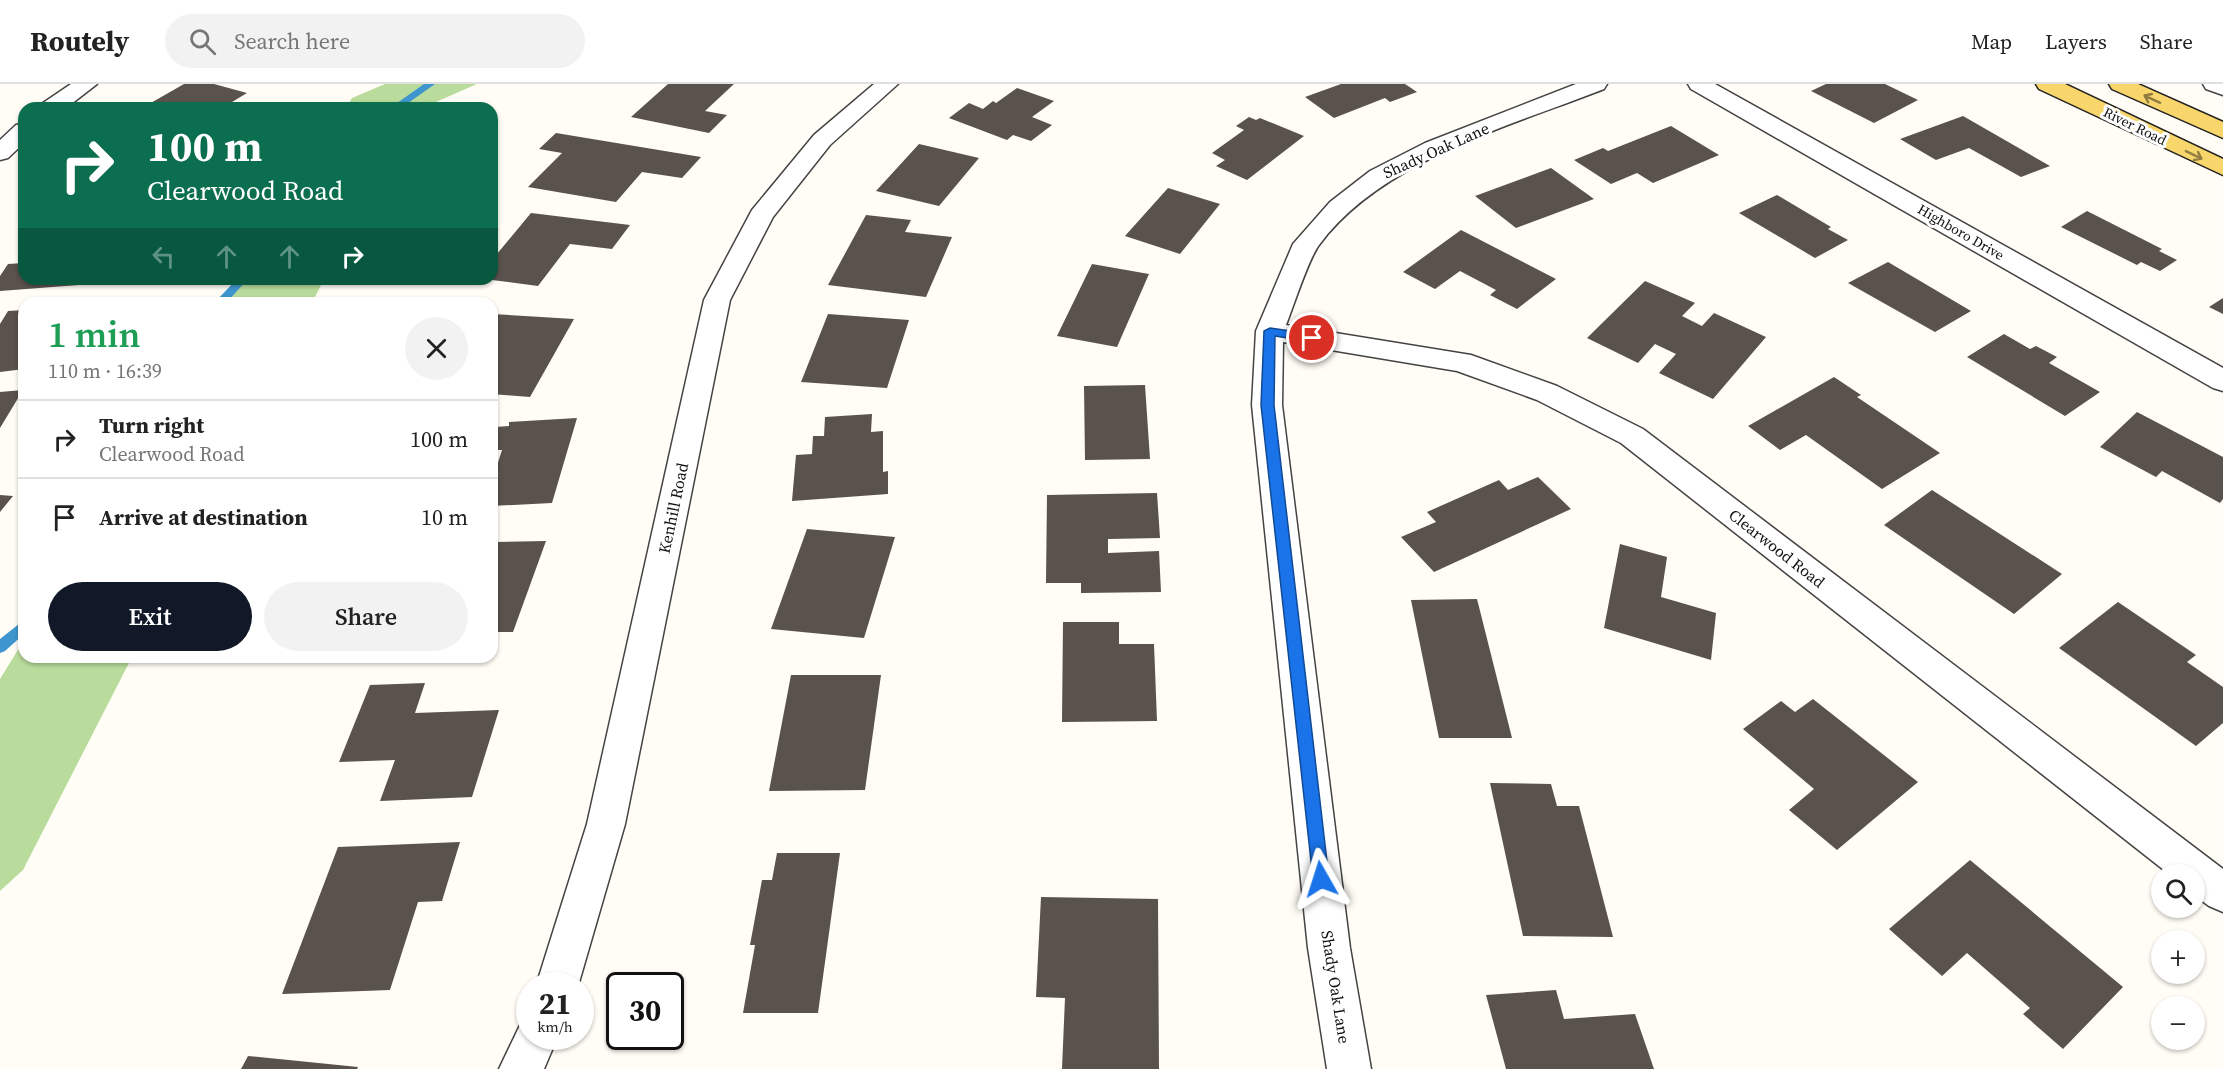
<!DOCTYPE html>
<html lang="en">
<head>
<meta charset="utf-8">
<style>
	body { margin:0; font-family:"Source Serif 4",serif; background:#f2f2f2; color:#222; height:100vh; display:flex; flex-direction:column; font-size:22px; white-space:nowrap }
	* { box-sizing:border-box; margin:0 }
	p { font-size:20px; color:#767676 }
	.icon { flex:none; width:33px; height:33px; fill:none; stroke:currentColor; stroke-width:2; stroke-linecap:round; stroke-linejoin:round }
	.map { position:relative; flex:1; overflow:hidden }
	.details { position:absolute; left:18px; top:213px; width:480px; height:366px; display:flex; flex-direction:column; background:#fff; border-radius:18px; box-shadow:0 2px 4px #0004 }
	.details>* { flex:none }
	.banner { position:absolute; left:18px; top:18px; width:480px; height:183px; border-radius:18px; box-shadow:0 2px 4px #0004; background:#0b6e4f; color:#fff; overflow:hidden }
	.controls { position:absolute; left:2151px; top:780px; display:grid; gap:12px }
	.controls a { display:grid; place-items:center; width:54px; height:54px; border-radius:50%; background:#fff; box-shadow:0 2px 4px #0004; font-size:30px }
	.speed { position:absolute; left:516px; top:888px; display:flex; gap:12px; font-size:30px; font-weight:700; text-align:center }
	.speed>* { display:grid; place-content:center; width:78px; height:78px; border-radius:50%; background:#fff; box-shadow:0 2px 4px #0004; line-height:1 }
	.speed small { font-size:15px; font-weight:400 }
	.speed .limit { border:3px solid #111; border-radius:9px; background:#fff; color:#111 }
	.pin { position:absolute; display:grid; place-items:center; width:51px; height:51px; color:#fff; margin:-26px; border:3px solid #fff; border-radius:50%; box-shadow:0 2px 6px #0007 }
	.me { position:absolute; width:66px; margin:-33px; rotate:354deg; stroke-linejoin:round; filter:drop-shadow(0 0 4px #0008) }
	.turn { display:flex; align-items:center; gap:21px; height:126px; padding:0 30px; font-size:27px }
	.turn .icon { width:78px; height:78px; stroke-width:2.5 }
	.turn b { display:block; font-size:42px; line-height:51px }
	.lanes { display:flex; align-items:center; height:57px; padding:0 30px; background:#0003; justify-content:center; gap:30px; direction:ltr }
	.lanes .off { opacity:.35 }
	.round { display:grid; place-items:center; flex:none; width:63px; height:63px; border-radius:32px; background:#f2f2f2 }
	.summary { display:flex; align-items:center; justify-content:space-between; height:102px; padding:0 30px }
	h1 { font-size:36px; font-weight:600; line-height:45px; color:#1e9e55 }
	.button { display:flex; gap:12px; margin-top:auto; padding:12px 30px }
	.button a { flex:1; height:69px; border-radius:36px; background:#111827; color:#fff; font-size:24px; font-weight:600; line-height:69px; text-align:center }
	.button a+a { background:#f2f2f2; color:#222 }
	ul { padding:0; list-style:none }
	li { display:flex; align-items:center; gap:18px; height:78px; padding:0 30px; border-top:2px solid #e0e0e0 }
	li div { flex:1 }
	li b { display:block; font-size:22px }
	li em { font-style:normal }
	header { display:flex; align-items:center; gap:36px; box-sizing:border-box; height:84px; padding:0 30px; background:#fff; border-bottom:2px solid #e0e0e0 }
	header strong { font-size:28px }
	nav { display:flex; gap:33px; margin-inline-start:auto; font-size:21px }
	.search { width:420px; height:54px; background:#f2f2f2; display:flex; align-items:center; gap:15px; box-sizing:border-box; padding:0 21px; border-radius:33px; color:#767676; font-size:22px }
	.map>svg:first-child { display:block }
	.forest { fill:#b9dc9c }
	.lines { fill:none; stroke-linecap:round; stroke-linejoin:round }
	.stream { fill:#3f96cf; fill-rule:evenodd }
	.building { fill:#5a524d }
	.street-casing { stroke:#444; stroke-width:3 }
	.primary-casing { stroke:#222; stroke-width:3 }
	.street { fill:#fff; fill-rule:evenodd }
	.primary { fill:#f9d66b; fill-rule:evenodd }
	.oneway { stroke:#917d42 }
	.route { fill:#1a73e8; stroke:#114b97; stroke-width:1.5 }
	.labels { text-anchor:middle; stroke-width:6; stroke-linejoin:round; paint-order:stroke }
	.far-street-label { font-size:14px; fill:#111; stroke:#fff }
	.street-label { font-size:16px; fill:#111; stroke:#fff }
</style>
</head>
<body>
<header>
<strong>Routely</strong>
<div class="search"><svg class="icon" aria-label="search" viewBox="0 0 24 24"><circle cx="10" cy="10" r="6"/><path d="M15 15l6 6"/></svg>Search here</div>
<nav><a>Map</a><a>Layers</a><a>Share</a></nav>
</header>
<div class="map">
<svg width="2223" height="985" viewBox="0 0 2223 985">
	<rect width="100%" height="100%" fill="#fffdf5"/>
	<path class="forest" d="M385 0H477L422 24H346L352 14Z
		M242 195H324L312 219H228Z
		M24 556V573H132L23 786 0 807V595Z"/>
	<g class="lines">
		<path class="stream" d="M424 0H435L401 24H390Z
			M237 195H248L226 219H214Z
			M24 536V550L5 567 0 569V555Z"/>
	</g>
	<path class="building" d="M184 0H214L247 9 222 24H142Z
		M668 0H734L705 27 727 31 709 49 631 33Z
		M1341 0H1405L1417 8 1390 18 1385 14 1334 34 1305 13Z
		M1826 0H1885L1918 16 1874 39 1811 7Z
		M1017 4 1054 17 1032 33 1052 41 1031 57 1013 51 1007 56 949 34 969 19 983 25 993 17 996 19Z
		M1963 32 2050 82 2021 93 1969 64 1936 76 1900 55Z
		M1249 33 1256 36 1260 34 1304 52 1247 96 1216 82 1225 76 1212 69 1244 46 1236 42Z
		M1671 42 1719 71 1653 99 1637 89 1611 100 1574 76 1603 64 1608 67Z
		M556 49 701 73 682 94 642 88 616 118 528 103 562 69 539 65Z
		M919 60 979 74 939 122 876 107Z
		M1551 84 1594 115 1516 144 1475 112Z
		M1168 104 1220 120 1180 170 1125 152Z
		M1777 111 1831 143 1828 145 1848 156 1815 174 1739 129Z
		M2087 127 2162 165 2159 167 2177 176 2160 187 2141 178 2137 181 2061 143Z
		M531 129 630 141 612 165 570 160 538 202 492 196V176Z
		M866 131 911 136 905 148 952 153 926 213 828 201Z
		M1461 146 1556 195 1517 225 1490 211 1496 206 1460 187 1435 205 1403 188Z
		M1888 178 1971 227 1935 248 1848 199Z
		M24 179V195H96L92 200 0 207V192L8 180Z
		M1092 180 1149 190 1117 263 1057 252Z
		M1645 197 1695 219 1682 232 1702 242 1714 229 1766 253 1713 315 1659 289 1676 270 1655 260 1638 279 1587 254Z
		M2223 214V230L2209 223Z
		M24 226V285L0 288V240L8 227Z
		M492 230 574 235 530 313 492 310Z
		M828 230 909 236 887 304 801 298Z
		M2004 250 2030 265 2036 262 2057 273 2049 279 2100 308 2065 332 1967 273Z
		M1834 293 1861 311 1857 313 1940 369 1882 405 1806 351 1780 366 1748 342Z
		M1145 301 1150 375 1085 376 1084 302Z
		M23 306 0 344V308Z
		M2137 328 2223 373V415L2220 419 2162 387 2156 393 2100 363Z
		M872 330 871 348 883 347V388L888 387V410L792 417 796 371 812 370 813 352H824L825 333Z
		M577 334 552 419 492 422V397L502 366H492V351L495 343 509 342V338Z
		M1538 393 1571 425 1434 488 1401 453 1436 438 1427 428 1499 396 1508 406Z
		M1932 406 2062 490 2014 530 1884 441Z
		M1157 409 1160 454 1108 455V469L1159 467 1161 508 1081 509V499H1046L1047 411Z
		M0 411 13 412 0 428Z
		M807 445 895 453 864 554 771 545Z
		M546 457 513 548H492V458Z
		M1620 460 1667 473 1661 513 1716 529 1711 576 1604 544Z
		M1477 515 1512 654H1439L1411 516Z
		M2118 518 2196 571 2187 578 2223 603V639L2196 662 2059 564Z
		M1063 538H1119V560H1154L1157 637 1062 638Z
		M791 591H881L865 706 769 707Z
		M425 599 415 629 499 626 472 713 380 717 395 676 339 678 370 601Z
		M1813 615 1918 698 1837 766 1789 726 1814 705 1743 645 1781 617 1795 628Z
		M1490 699 1551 700 1557 722H1579L1613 853 1523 852Z
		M460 758 442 817 418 818 390 906 282 910 338 763Z
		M777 769H840L818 929H743L755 861H750L762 796H772Z
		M1970 776 2123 903 2063 965 2023 930 2030 924 1967 869 1942 892 1889 845Z
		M1041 813 1158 815 1159 985H1062L1065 914 1036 913Z
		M1556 906 1564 935 1635 930 1654 985H1506L1486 911Z
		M248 972 358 983 357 985H241Z"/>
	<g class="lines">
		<g class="street-casing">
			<path id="street" d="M71 0H97L66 24H40L43 19Z
				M874 0H898L830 61 773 133 730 216 625 740 578 902H536L587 740 704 216 752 126 814 51Z
				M1576 0H1607L1604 5C1510 42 1381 77 1319 161 1308 176 1294 221 1286 241L1471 271 1557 302 1643 345 2223 785V828L2209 822 2194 811V790H2169L1621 359 1537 316 1457 287 1283 258 1282 321 1350 864 1371 985H1327L1308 864 1252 321 1256 247 1293 160 1330 118 1370 87 1425 59Z
				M1688 0H1715L2223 284V307L2213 304 1691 5Z
				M2203 0H2223V11L2206 5Z
				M24 39V59L8 74 0 76V56L16 41Z
				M530 934V952H558L544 985H499L522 937Z"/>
		</g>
		<g class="primary-casing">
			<path id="primary" d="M2036 0H2065L2223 75V91L2039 5Z
				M2109 0H2138L2223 38V54L2112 5Z"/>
		</g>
		<use href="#street" class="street"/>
		<use href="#primary" class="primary"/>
	</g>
	<defs><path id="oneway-shaft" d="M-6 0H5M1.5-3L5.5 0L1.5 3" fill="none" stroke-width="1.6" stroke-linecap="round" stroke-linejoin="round" transform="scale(1.5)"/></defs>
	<g class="oneway">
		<use href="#oneway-shaft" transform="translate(2152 15) rotate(-155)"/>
		<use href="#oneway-shaft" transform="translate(2194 71) rotate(26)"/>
	</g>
	<path class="route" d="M1270 244 1312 250 1318 254 1312 258 1275 252 1274 321 1329 795 1327 801 1321 803 1315 801 1313 795 1261 321 1264 247Z"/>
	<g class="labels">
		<g class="far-street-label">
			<text transform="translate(2135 42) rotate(26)" y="5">River Road</text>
			<text transform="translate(1961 148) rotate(30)" y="5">Highboro Drive</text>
		</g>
		<g class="street-label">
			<text transform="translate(1436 66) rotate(-24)" y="6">Shady Oak Lane</text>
			<text transform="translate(673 424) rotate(-78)" y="6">Kenhill Road</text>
			<text transform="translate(1777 464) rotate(38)" y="6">Clearwood Road</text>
			<text transform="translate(1336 903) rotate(81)" y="6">Shady Oak Lane</text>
		</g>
	</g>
</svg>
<div class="controls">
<a><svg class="icon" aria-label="search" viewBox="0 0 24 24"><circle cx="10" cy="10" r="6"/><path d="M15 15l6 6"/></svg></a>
<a>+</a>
<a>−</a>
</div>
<div class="speed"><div>21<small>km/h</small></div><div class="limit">30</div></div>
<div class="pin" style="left:1312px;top:254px;background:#d93025"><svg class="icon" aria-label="arrive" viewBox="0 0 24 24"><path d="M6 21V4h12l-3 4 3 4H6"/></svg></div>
<svg class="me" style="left:1321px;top:795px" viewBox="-20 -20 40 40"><path d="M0-17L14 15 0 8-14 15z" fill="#1a73e8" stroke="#fff" stroke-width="4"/></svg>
<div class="banner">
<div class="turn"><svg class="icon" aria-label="right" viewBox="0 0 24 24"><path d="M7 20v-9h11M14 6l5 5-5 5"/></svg><div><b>100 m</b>Clearwood Road</div></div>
<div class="lanes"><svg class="icon off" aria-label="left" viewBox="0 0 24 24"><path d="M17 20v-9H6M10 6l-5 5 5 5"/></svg><svg class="icon off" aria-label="ahead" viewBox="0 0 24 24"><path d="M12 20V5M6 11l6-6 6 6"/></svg><svg class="icon off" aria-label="ahead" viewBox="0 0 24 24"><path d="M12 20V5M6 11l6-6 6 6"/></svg><svg class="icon" aria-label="right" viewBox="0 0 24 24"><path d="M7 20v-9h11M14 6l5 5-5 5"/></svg></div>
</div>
<section class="details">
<div class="summary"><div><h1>1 min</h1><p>110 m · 16:39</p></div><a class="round"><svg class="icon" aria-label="close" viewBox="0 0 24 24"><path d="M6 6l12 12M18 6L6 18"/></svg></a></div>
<ul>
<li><svg class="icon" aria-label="right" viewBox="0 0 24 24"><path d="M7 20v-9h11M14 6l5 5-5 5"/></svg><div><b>Turn right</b><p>Clearwood Road</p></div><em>100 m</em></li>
<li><svg class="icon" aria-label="arrive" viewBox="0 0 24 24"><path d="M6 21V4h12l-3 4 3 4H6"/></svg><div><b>Arrive at destination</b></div><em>10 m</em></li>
</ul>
<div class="button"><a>Exit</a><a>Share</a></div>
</section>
</div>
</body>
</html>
